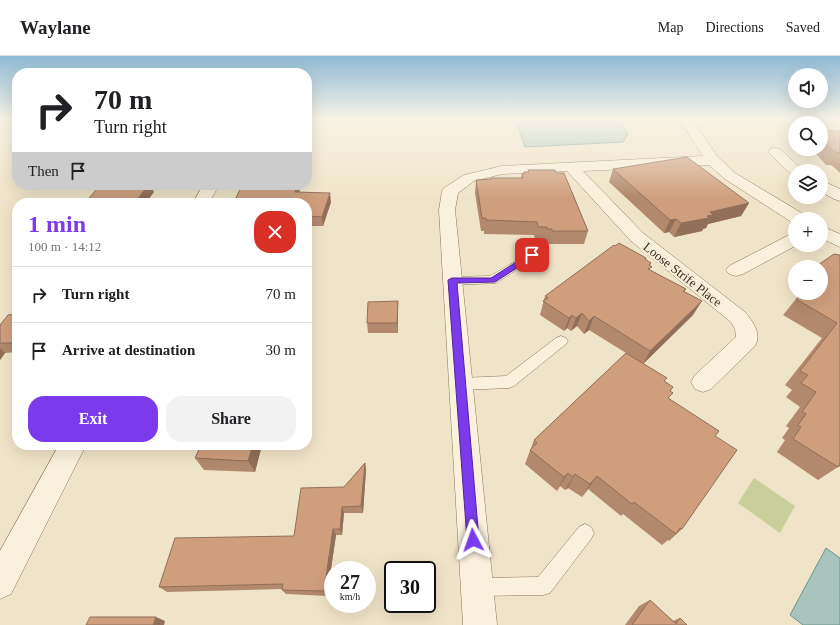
<!DOCTYPE html>
<html lang="en">
<head>
<meta charset="utf-8">
<style>
	body { margin:0; font-family:"Times New Roman",serif; background:#f2f2f2; color:#202124; height:100vh; display:flex; flex-direction:column; font-size:15px; white-space:nowrap }
	* { box-sizing:border-box; margin:0 }
	p { font-size:13px; color:#757577 }
	.icon { flex:none; width:22px; height:22px; fill:none; stroke:currentColor; stroke-width:2; stroke-linecap:round; stroke-linejoin:round }
	.map { position:relative; flex:1; overflow:hidden }
	.sheet { position:absolute; left:12px; top:142px; width:300px; height:252px; display:flex; flex-direction:column; background:#fff; border-radius:16px; box-shadow:0 4px 16px #0002 }
	.sheet>* { flex:none }
	.guide { position:absolute; left:12px; top:12px; width:300px; height:122px; border-radius:16px; box-shadow:0 4px 16px #0002; background:#fff; color:#202124; overflow:hidden }
	.controls { position:absolute; left:788px; top:12px; display:grid; gap:8px }
	.controls a { display:grid; place-items:center; width:40px; height:40px; border-radius:50%; background:#fff; box-shadow:0 4px 16px #0002; font-size:20px }
	.speed { position:absolute; left:324px; top:505px; display:flex; gap:8px; font-size:20px; font-weight:700; text-align:center }
	.speed>* { display:grid; place-content:center; width:52px; height:52px; border-radius:50%; background:#fff; box-shadow:0 4px 16px #0002; line-height:1 }
	.speed small { font-size:10px; font-weight:400 }
	.speed .limit { border:2px solid #111; border-radius:6px; background:#fff; color:#111 }
	.pin { position:absolute; display:grid; place-items:center; width:34px; height:34px; color:#fff; margin:-17px; border-radius:8px; box-shadow:0 2px 6px #0006 }
	.me { position:absolute; width:44px; margin:-22px; rotate:356deg; stroke-linejoin:round; filter:drop-shadow(0 0 3px #0008) }
	.turn { display:flex; align-items:center; gap:14px; height:84px; padding:0 16px; font-size:18px }
	.turn .icon { width:52px; height:52px; stroke-width:2.5 }
	.turn b { display:block; font-size:28px; line-height:34px }
	.then { display:flex; align-items:center; height:38px; padding:0 16px; background:#0003; gap:8px; font-size:15px }
	.round { display:grid; place-items:center; flex:none; width:42px; height:42px; border-radius:16px; background:#f2f2f2 }
	.overview { display:flex; align-items:center; justify-content:space-between; height:68px; padding:0 16px }
	h1 { font-size:24px; font-weight:600; line-height:30px; color:#7c3aed }
	.action { display:flex; gap:8px; margin-top:auto; padding:8px 16px }
	.action a { flex:1; height:46px; border-radius:16px; background:#7c3aed; color:#fff; font-size:16px; font-weight:600; line-height:46px; text-align:center }
	.action a+a { background:#f2f2f2; color:#202124 }
	ul { padding:0; list-style:none }
	li { display:flex; align-items:center; gap:12px; height:56px; padding:0 16px; border-top:1px solid #e0e0e0 }
	li div { flex:1 }
	li b { display:block; font-size:15px }
	li em { font-style:normal }
	header { display:flex; align-items:center; gap:24px; box-sizing:border-box; height:56px; padding:0 20px; background:#fff; border-bottom:1px solid #e0e0e0 }
	header strong { font-size:19px }
	nav { display:flex; gap:22px; margin-inline-start:auto; font-size:14px }
	.map>svg:first-child { display:block }
	.green { fill:#c9cf9b }
	.water { fill:#a9c4bc; stroke:#6f938a }
	.lines { fill:none; stroke-linecap:round; stroke-linejoin:round }
	.lane-casing { stroke:#8d765c; stroke-width:1 }
	.street-casing { stroke:#8d765c; stroke-width:1 }
	.lane { fill:#faf1dc; fill-rule:evenodd }
	.street { fill:#faf1dc; fill-rule:evenodd }
	.wall { fill:#b2896c }
	.shaded-wall { fill:#916f58 }
	.building { fill:#cf9f7d; stroke:#916f58 }
	.route { fill:#7c3aed; stroke:#51269a }
	.labels { text-anchor:middle; stroke-width:4; stroke-linejoin:round; paint-order:stroke }
	.street-label { font-size:13px; fill:#3d2e20; stroke:#f7eed8 }
</style>
</head>
<body>
<header>
<strong>Waylane</strong>
<nav><a>Map</a><a>Directions</a><a>Saved</a></nav>
</header>
<div class="map">
<svg width="840" height="569" viewBox="0 0 840 569">
	<rect width="100%" height="100%" fill="#f0e4c8"/>
	<path class="green" d="M754 422 795 450 780 477 738 447Z"/>
	<path class="water" d="M515 63H618L628 78 623 86 525 91Z
		M826 492 840 502V569H803L790 559Z"/>
	<g class="lines">
		<g class="lane-casing">
			<path id="lane" d="M532 196 536 197 537 199 536 201 496 227 452 229 448 228 446 225 448 222 452 221 490 220Z
				M561 280 566 282 568 285 566 288 514 330 509 332 461 334 456 332 454 328 456 324 461 322 506 320 556 282Z
				M585 468 591 471 594 477 591 483 550 537 543 539 477 540 470 538 468 531 470 524 477 522 538 521 579 471Z"/>
		</g>
		<g class="street-casing">
			<path id="street" d="M679 63H691L718 101 735 117 805 159 808 163H795V167H793L725 123 709 109 583 115 643 177 745 256C753 266 762 277 755 290L711 333 703 336 695 333 691 326 695 319 736 281 735 273 731 266 631 185 567 115 502 118 474 125 458 137 455 154 497 569H463L439 154 442 135 444 132 464 119 502 110 703 100Z
				M775 92 780 93 804 115H795V119L791 118 768 96 770 93Z
				M821 124 840 133V145L834 143 821 136Z
				M203 129H219L209 147H193Z
				M821 170 840 178V191L821 182Z
				M795 178V189H797L743 218 736 220 729 218 726 214 729 210 789 179Z
				M59 389H86L11 538 0 543V495Z"/>
		</g>
		<use href="#lane" class="lane"/>
		<use href="#street" class="street"/>
	</g>
	<path class="wall" d="M821 74 840 75V117L836 113 831 109H826L812 93H821Z
		M613 113 749 147 741 160 708 168 706 172 703 173 702 175 674 181 669 176 664 177 609 126Z
		M528 114 556 117 588 175 584 188H549L548 186H544L543 184H535L534 179 484 178V175H481L475 137 476 124 491 123V122H521L522 118H524V116H528Z
		M300 136 331 146 323 170H307V147H234V146Z
		M840 199V411L838 410V411L818 424 777 396 785 384 782 382 789 372 786 370 800 351 786 341 792 334 785 329 822 282 783 259 796 243 804 237H821V211Z
		M646 202 645 204 651 207 650 210V214L686 233 684 236 693 259 643 308 667 322 664 325 670 335 673 337 668 343 715 380 682 473 669 485 668 484 662 489 623 458 621 460 588 433 582 441 568 432 565 434 560 430 557 435 525 408 534 384 626 297 589 274 584 278 577 270 571 275 567 272 564 275 540 259 545 240Z
		M398 245V277H368L367 267Z
		M17 258V296L5 297 0 304V269Z
		M201 389H262L255 416 204 414 195 402Z
		M365 407 366 414 363 457H344L342 479H336L327 540 286 538 282 534V533L167 536 159 531 294 480 344 431Z
		M650 544 673 565 680 562 687 569H625L639 550Z"/>
	<path class="shaded-wall" d="M146 129H155L152 132 154 136 146 147H135Z
		M297 129H298L300 136H295Z
		M330 137 331 146 323 170 322 161Z
		M749 147 741 160 708 168 706 172 703 173 702 175 674 181 681 167 710 156Z
		M676 163 669 176 664 177 670 164Z
		M398 245V277L397 267Z
		M702 245 693 259 643 308 650 295Z
		M582 257 577 270 571 275 576 262Z
		M572 259 567 272 564 275 569 262Z
		M594 260 589 274 584 278 589 265Z
		M0 292 5 297 0 304Z
		M253 389H262L255 416 248 405Z
		M365 407 366 414 363 457 361 450Z
		M568 417 560 430 557 435 564 421Z
		M575 418 568 432 565 434 573 421Z
		M597 420 588 433 582 441 590 428Z
		M342 451 344 457 342 479 340 473Z
		M333 473 336 479 327 540 324 535Z
		M156 561 165 565 164 569H153Z"/>
	<path class="building" d="M821 74 840 75V97L835 96 821 82Z
		M687 101 749 147 710 156 713 159 707 160 709 162 681 167 676 163 670 164 613 113Z
		M528 114H555L556 117H564L588 175H552V173H547V171H538L537 166 486 164V162H482L476 124 491 123V122H523L522 118H524V116H529Z
		M100 129H148L135 147H85Z
		M242 129H297L295 136 330 137 322 161 307 160V147H238L239 146H234Z
		M619 187 646 202 645 203 651 207 649 209 652 211 648 213 686 233 683 235 702 245 650 295 594 260 589 265 582 257 576 262 572 259 569 262 543 245 548 242 545 240 614 189 615 190Z
		M834 198 840 199V407L838 411 793 383 801 371 798 369 806 358 802 356 816 336 801 327 808 319 800 315 837 267 796 243 805 237H821V222L824 219 821 217V211H815Z
		M398 245 397 267H367L368 246Z
		M17 258V287H0V269L8 259Z
		M626 297 667 322 664 325 673 331 670 335 673 337 668 342 719 375 715 380 737 394 682 473 680 472 676 478 634 446 632 448 597 420 590 428 575 418 573 421 568 417 564 421 530 394 537 387 534 384Z
		M201 389H253L248 405 195 402Z
		M365 407 361 450 342 451 340 473H333L324 535 282 534 283 528 159 531 175 482 294 480 301 432 344 431Z
		M650 544 676 568 680 562 687 569H632Z
		M90 561H156L153 569H86Z"/>
	<linearGradient id="sky" x2="0" y2="1"><stop stop-color="#8fbad6"/><stop offset="0.44" stop-color="#f8f3e6"/><stop offset="1" stop-color="#f8f3e6" stop-opacity="0"/></linearGradient>
	<rect width="840" height="142" fill="url(#sky)"/>
	<path class="route" d="M532 196 534 197V201L495 226 457 227 479 484 478 488 473 490 469 488 467 484 448 224 452 222H491Z"/>
	<g class="labels">
		<g class="street-label">
			<text transform="translate(683 218) rotate(38)" y="5">Loose Strife Place</text>
		</g>
	</g>
</svg>
<div class="controls">
<a><svg class="icon" aria-label="sound" viewBox="0 0 24 24"><path d="M4 9h4l5-4v14l-5-4H4zM17 9q2 3 0 6"/></svg></a>
<a><svg class="icon" aria-label="search" viewBox="0 0 24 24"><circle cx="10" cy="10" r="6"/><path d="M15 15l6 6"/></svg></a>
<a><svg class="icon" aria-label="layers" viewBox="0 0 24 24"><path d="M12 4l9 5-9 5-9-5zM3 14l9 5 9-5"/></svg></a>
<a>+</a>
<a>−</a>
</div>
<div class="speed"><div>27<small>km/h</small></div><div class="limit">30</div></div>
<div class="pin" style="left:532px;top:199px;background:#d93025"><svg class="icon" aria-label="arrive" viewBox="0 0 24 24"><path d="M6 21V4h12l-3 4 3 4H6"/></svg></div>
<svg class="me" style="left:473px;top:484px" viewBox="-20 -20 40 40"><path d="M0-17L14 15 0 8-14 15z" fill="#7c3aed" stroke="#fff" stroke-width="4"/></svg>
<div class="guide">
<div class="turn"><svg class="icon" aria-label="right" viewBox="0 0 24 24"><path d="M7 20v-9h11M14 6l5 5-5 5"/></svg><div><b>70 m</b>Turn right</div></div>
<div class="then">Then<svg class="icon" aria-label="arrive" viewBox="0 0 24 24"><path d="M6 21V4h12l-3 4 3 4H6"/></svg></div>
</div>
<section class="sheet">
<div class="overview"><div><h1>1 min</h1><p>100 m · 14:12</p></div><a class="round" style="background:#d93025;color:#fff"><svg class="icon" aria-label="close" viewBox="0 0 24 24"><path d="M6 6l12 12M18 6L6 18"/></svg></a></div>
<ul>
<li><svg class="icon" aria-label="right" viewBox="0 0 24 24"><path d="M7 20v-9h11M14 6l5 5-5 5"/></svg><div><b>Turn right</b></div><em>70 m</em></li>
<li><svg class="icon" aria-label="arrive" viewBox="0 0 24 24"><path d="M6 21V4h12l-3 4 3 4H6"/></svg><div><b>Arrive at destination</b></div><em>30 m</em></li>
</ul>
<div class="action"><a>Exit</a><a>Share</a></div>
</section>
</div>
</body>
</html>
